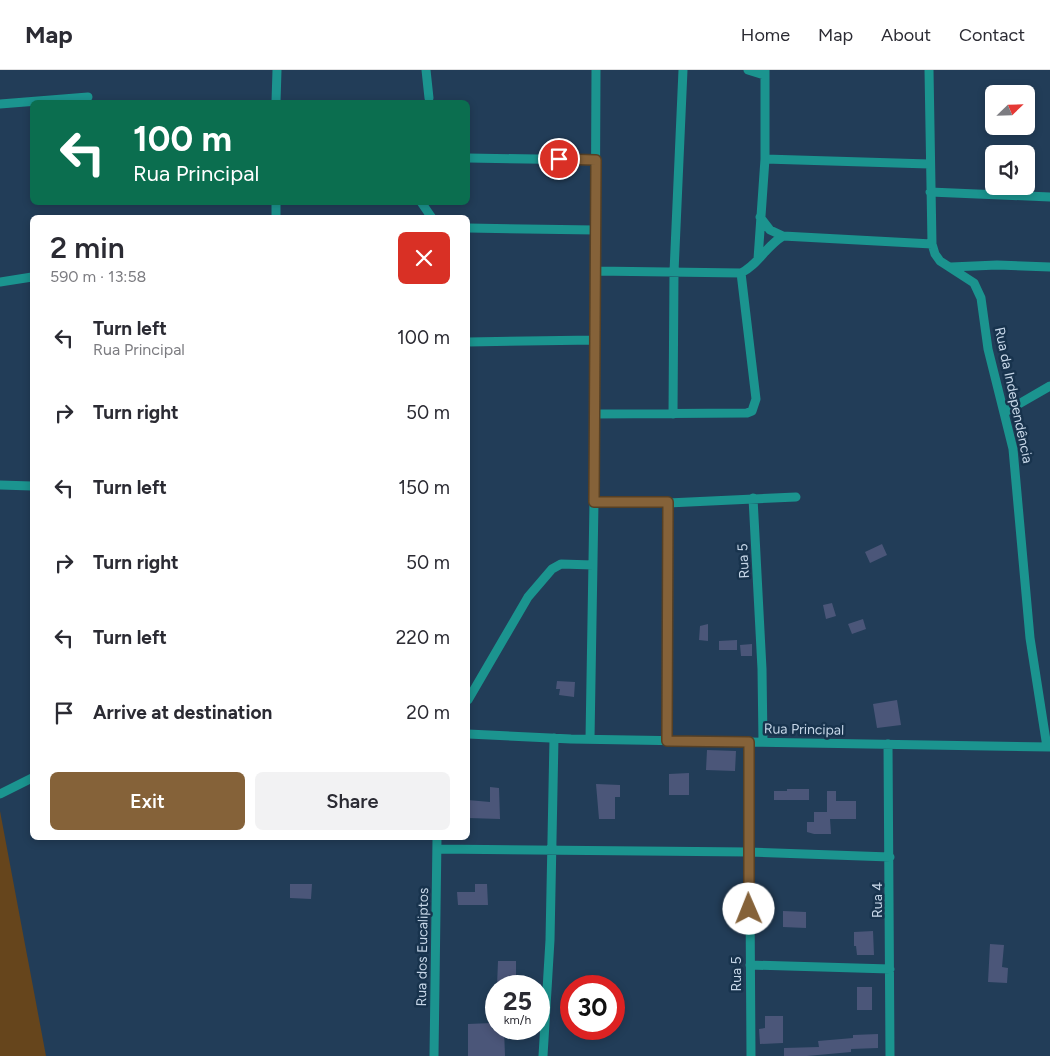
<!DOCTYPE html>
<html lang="en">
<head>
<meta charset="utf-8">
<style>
	body { margin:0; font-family:Figtree,sans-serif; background:#f2f2f3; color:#2b2b33; height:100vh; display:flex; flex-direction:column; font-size:19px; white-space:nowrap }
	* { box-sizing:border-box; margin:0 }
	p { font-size:16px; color:#7c7c81 }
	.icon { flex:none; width:28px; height:28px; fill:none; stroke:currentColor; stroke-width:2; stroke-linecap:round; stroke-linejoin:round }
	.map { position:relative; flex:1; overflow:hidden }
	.sheet { position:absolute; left:30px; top:145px; width:440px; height:625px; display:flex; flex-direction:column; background:#fff; border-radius:8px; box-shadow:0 2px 8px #0003 }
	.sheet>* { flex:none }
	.hud { position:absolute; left:30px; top:30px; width:440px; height:105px; border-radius:8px; box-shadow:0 2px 8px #0003; background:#0b6e4f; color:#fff; overflow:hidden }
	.needle { width:32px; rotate:67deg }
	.tools { position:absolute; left:985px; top:15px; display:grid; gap:10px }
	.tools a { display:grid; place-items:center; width:50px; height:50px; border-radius:8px; background:#fff; box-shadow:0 2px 8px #0003; font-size:25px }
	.speed { position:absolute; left:485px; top:905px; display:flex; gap:10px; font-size:25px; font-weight:700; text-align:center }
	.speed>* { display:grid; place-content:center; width:65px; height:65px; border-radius:50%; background:#fff; box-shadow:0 2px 8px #0003; line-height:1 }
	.speed small { font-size:12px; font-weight:400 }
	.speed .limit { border:8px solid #d22; background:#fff; color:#111 }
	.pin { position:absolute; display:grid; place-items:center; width:42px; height:42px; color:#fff; margin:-21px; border:2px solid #fff; border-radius:50%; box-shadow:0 1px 5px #0007 }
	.me { position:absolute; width:55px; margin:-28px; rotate:359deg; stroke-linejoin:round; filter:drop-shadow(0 0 4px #0008) }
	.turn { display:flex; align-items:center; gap:18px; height:105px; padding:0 20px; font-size:22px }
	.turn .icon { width:65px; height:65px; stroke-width:2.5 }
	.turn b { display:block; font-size:35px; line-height:42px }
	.round { display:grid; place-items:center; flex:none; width:52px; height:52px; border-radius:8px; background:#f2f2f3 }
	.summary { display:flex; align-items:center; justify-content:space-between; height:85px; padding:0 20px }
	h1 { font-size:30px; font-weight:600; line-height:38px }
	.action { display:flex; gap:10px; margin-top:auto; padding:10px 20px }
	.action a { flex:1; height:58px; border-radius:8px; background:#856239; color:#fff; font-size:20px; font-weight:600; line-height:58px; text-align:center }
	.action a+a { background:#f2f2f3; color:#2b2b33 }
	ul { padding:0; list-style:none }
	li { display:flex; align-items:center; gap:15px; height:75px; padding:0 20px }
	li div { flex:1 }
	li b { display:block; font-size:19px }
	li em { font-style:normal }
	header { display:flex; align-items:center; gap:30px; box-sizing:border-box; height:70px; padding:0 25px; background:#fff; border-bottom:1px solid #e1e1e2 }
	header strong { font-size:24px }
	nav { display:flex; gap:28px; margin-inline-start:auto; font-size:18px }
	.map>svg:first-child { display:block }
	.green { fill:#66451c }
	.building { fill:#4b5679 }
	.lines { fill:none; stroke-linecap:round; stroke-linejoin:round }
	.minor { stroke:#1b948f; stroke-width:9 }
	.route-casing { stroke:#564025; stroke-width:12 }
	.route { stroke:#856239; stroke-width:9 }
	.labels { text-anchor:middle; stroke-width:5; stroke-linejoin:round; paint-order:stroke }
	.street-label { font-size:14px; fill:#c7d7e8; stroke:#18334d }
</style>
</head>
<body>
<header>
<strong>Map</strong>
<nav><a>Home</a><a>Map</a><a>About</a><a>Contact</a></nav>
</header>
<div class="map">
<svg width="1050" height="986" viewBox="0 0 1050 986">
	<rect width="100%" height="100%" fill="#223d58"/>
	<path class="green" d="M0 741 46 986H0Z"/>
	<path class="building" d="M882 474 887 485 870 493 865 482Z
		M832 533 836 546 826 549 823 535Z
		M863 549 866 559 852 564 848 554Z
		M708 554V571L699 570 700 556Z
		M737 570V580H719V571Z
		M752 574V586H741L740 575Z
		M557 611 575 612 574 627 559 625 560 619H556Z
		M897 630 901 655 877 658 873 634Z
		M707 680 736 681 735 701 706 700Z
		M689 703V725H669V704Z
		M596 714 620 715V727H615V749H599Z
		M490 717 499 718 500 749 468 748V730L490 732Z
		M787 719H809V730H774V721H787Z
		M827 721H836V731H856V749H830L831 764H814L807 762V752H814V742H827Z
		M290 814H312L311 829 290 828Z
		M475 814H487L488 835H458L457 822H475Z
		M783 841 806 842V858L783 857Z
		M873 861 874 885H857L856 876H854V862Z
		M990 874 1004 875 1002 897 1008 898 1007 913 988 912Z
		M498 891H516V916H497Z
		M857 917H872V940H857Z
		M765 946H783V973L760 974 759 959 765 958Z
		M492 953V959H504L505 986H468V954Z
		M878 964V978L851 979V982L807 986H784V978L819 977 818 971 853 968V965Z"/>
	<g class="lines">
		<path class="minor" d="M426 0 429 28
			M748 0 764 5
			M929 0 932 174 935 184 940 191 974 213 981 228 988 279 1013 379 1030 568 1047 677
			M276 32 277 0
			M0 34 88 27
			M468 88 596 90
			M765 89 929 94
			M930 122 1050 127
			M421 132 432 148
			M760 147 770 160 783 166 932 174
			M276 148V132
			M468 158 595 160
			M758 189 765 89V0
			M951 197 997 195 1050 197
			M595 201 741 203C758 195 766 176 783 166
			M0 212 32 207
			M468 272 595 270
			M1005 342 1050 316
			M595 344 747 343 752 341 756 329 741 203
			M673 344 674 202 683 0
			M0 415 32 416
			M753 428 762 599 763 672
			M594 432 668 433 796 427
			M468 630 528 527 552 499 561 494 593 495
			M468 664 571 669 1050 677
			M590 669 594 432 596 0
			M667 671 668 433
			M749 672 751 986
			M888 674 890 986
			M0 724 32 708
			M437 779 749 782 890 787
			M750 895 890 899
			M434 986 437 768
			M543 986 550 870 554 668"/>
	</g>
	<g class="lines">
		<g class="route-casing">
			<path id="route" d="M559 89 596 90 594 432H668L667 671 749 672V839"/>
		</g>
		<use href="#route" class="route"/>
	</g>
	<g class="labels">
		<g class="street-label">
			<text transform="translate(1014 325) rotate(78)" y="5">Rua da Independência</text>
			<text transform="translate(743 491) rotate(-93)" y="5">Rua 5</text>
			<text transform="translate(804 659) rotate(1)" y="5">Rua Principal</text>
			<text transform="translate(877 830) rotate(-90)" y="5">Rua 4</text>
			<text transform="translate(422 877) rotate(-89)" y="5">Rua dos Eucaliptos</text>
			<text transform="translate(736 904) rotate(-90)" y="5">Rua 5</text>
		</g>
	</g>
</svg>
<div class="tools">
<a><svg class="needle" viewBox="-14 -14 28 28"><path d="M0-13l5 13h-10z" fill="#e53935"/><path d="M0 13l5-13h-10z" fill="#7c7c81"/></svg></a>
<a><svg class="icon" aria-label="sound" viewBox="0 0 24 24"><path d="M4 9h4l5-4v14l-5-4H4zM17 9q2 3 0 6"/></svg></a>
</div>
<div class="speed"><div>25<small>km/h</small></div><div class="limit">30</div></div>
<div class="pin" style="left:559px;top:89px;background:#d93025"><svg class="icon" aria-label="arrive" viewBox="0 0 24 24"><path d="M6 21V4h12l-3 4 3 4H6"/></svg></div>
<svg class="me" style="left:749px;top:839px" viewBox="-20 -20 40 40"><circle r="19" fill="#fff"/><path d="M0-13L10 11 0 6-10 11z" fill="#856239"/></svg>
<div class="hud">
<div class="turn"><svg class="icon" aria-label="left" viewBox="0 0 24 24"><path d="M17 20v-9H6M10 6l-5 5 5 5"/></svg><div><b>100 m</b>Rua Principal</div></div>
</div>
<section class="sheet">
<div class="summary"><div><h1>2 min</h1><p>590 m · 13:58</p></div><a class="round" style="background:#d93025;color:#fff"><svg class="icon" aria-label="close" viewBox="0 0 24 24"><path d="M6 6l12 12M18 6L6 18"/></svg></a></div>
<ul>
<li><svg class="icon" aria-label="left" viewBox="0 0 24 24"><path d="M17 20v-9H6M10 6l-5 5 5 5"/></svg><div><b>Turn left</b><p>Rua Principal</p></div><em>100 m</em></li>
<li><svg class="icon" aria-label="right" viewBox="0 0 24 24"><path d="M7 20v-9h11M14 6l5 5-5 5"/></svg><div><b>Turn right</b></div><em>50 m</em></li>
<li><svg class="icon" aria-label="left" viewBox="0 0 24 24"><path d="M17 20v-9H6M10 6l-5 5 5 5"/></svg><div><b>Turn left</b></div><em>150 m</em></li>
<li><svg class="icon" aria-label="right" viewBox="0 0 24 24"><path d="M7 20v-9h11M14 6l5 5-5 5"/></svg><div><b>Turn right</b></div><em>50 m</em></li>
<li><svg class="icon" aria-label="left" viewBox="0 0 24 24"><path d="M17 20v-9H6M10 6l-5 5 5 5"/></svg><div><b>Turn left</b></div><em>220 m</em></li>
<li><svg class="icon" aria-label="arrive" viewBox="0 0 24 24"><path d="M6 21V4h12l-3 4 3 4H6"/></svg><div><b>Arrive at destination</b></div><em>20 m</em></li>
</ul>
<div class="action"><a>Exit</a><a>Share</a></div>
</section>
</div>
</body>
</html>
